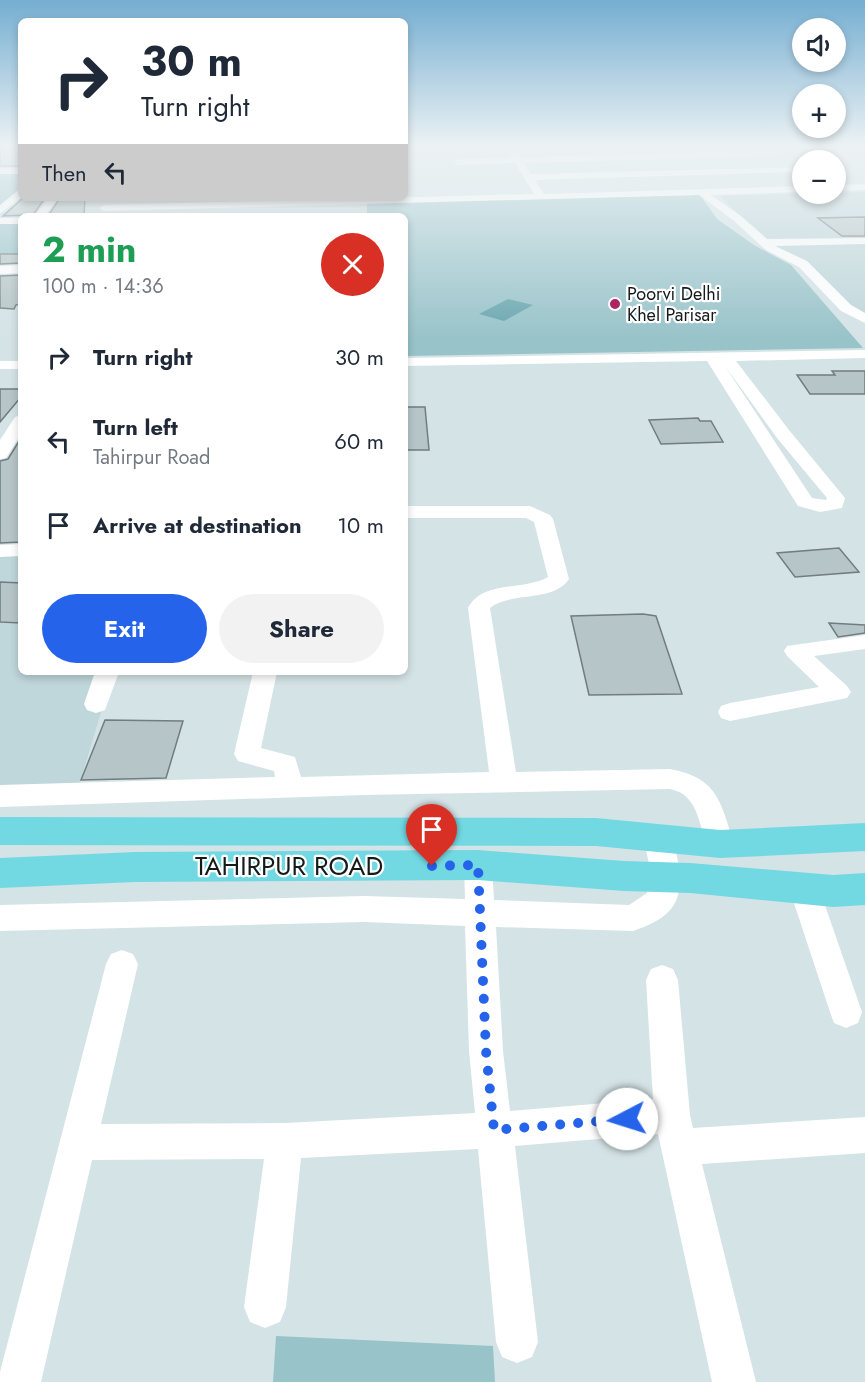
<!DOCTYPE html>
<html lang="en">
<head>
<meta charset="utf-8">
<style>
	body { margin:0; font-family:Jost,sans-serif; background:#f2f2f3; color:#1f2937; height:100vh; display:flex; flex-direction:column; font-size:22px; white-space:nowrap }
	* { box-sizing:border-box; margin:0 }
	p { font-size:20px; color:#747a83 }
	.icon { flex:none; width:33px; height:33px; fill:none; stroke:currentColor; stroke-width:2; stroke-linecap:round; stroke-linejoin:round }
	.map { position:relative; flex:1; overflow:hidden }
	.details { position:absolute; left:18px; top:213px; width:390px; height:462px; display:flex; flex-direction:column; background:#fff; border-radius:9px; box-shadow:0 3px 9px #0003 }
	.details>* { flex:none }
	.hud { position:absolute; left:18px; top:18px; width:390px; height:183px; border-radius:9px; box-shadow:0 3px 9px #0003; background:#fff; color:#1f2937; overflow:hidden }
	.tools { position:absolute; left:792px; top:18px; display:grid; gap:12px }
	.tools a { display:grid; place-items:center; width:54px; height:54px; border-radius:50%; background:#fff; box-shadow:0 3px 9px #0003; font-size:30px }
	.pin { position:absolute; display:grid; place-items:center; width:51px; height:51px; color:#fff; margin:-62px -26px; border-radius:50% 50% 50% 0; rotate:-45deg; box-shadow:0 0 6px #0007 }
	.pin .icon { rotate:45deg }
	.me { position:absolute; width:66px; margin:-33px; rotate:265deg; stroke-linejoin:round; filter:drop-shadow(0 0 4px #0008) }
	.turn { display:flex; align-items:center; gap:21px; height:126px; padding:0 24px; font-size:27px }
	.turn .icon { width:78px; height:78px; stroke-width:2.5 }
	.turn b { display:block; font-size:42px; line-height:51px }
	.then { display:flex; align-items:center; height:57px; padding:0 24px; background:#0003; gap:12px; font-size:22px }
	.round { display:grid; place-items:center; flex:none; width:63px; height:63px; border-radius:32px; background:#f2f2f3 }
	.head { display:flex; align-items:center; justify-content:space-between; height:102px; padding:0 24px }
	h1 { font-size:36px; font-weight:700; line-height:45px; color:#1e9e55 }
	.primary-button { display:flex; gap:12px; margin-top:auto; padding:12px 24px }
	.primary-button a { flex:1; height:69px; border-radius:36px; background:#2563eb; color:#fff; font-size:24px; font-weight:700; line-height:69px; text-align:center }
	.primary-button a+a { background:#f2f2f3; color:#1f2937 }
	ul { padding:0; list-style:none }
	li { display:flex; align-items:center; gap:18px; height:84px; padding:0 24px }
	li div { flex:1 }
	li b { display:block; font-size:22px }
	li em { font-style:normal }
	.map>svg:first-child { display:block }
	.built { fill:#bfd6da }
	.green { fill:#97c3c9 }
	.water { fill:#68a5ae }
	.building { fill:#b6c5c7; stroke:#707e80; stroke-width:1.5 }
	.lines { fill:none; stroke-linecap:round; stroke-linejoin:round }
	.minor { fill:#fff; fill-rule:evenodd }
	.major { fill:#72d9e3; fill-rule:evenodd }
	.route { stroke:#2563eb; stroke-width:10; stroke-dasharray:0 18 }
	.poi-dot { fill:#ad2365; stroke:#fff; stroke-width:2 }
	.labels { text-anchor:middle; stroke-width:4.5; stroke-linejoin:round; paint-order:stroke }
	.far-poi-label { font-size:18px; fill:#14191a; stroke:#fff; text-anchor:start }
	.near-street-label { font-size:26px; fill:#14191a; stroke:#fff }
</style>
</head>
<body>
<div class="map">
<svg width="865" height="1382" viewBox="0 0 865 1382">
	<rect width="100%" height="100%" fill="#d4e3e6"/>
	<path class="built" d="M865 192V323L820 275 762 238 720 196Z
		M21 550V672H113L78 789 0 791V551Z"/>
	<path class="green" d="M0 173H21V193L0 215Z
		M700 195 717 219 754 245 791 265 863 348 405 356V216H367V203Z
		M0 222H21V257H0Z
		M276 1336 493 1346 495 1382H273Z"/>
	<path class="water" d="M508 299 533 305 504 321 479 314Z"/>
	<path class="building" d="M0 146H21V166H0Z
		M23 198H45L33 215 3 216Z
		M60 198H85L84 214 48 216Z
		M865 217V236H842L818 218Z
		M0 254H21V263L0 264Z
		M21 275V304L16 305 14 309 0 308V276Z
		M832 371H865V394H810L797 375H835Z
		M0 389H21V397L0 422Z
		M405 407H425L429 450H405Z
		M698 418 700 421H711L723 442 661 444 649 420Z
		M21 438V542L0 543V461L8 459Z
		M839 548 859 572 795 577 777 553Z
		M0 582 21 583V623L0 622Z
		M643 614 656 616 682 694 589 695 571 616Z
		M829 623 865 625V633L838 637Z
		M105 720 183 721 166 778 81 780Z"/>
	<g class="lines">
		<path class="minor" d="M505 146H514L521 157 778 151 779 153 775 156 524 163 531 174 799 167V171L796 172 535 180 544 194 802 186V192L711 195 741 216 767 239 865 238V244L775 246 807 261 851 305 865 313V323L841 311 799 267 766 250 733 220 699 195 104 211 99 208 104 205 534 194 515 163 458 165 453 162 458 159 512 158Z
			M0 168H21V174H0Z
			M865 184V190L836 191V185Z
			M21 188V197L0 214V205Z
			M48 198H58L45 216H35Z
			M0 218H21V224H0Z
			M21 265V273L0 274V266Z
			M865 350V358L736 361 789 430 845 498 842 508 820 512 798 506 707 361 405 366V358ZM725 366 777 438 827 498 826 500 812 498Z
			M0 361H21V369H0Z
			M21 415V434L6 458 0 459V440L15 417Z
			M405 506H530L550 515 553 519 569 579C553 603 511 591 490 608L516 772 670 769C718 778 721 802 734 844L730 852 720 856 710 852C698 829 701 795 670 789L364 795 0 807V785L275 777 274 771 238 761 234 754 253 672H277L261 748 295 757 301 777 489 772 468 608C483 580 523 591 548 577L534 522 526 518H405Z
			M21 544V556L0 557V545Z
			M865 635V649L814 656 847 686 851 692 847 698 730 721 721 718 718 712 721 706 730 703 819 687 787 656 784 651 787 646Z
			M95 672H119L105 710 96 713 87 710 84 704Z
			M657 826 667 829C678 850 688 891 670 910 662 920 645 927 633 931L496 927 503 1051 510 1111 653 1099 646 980 651 969 662 965 673 969 678 980 690 1115 693 1128 865 1117V1153L702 1164 756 1382H712L658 1134 515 1146 538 1342 532 1357 517 1363 502 1357 496 1342 478 1149 301 1158 286 1307 280 1322 265 1328 250 1322 244 1307 264 1159 92 1160 41 1382H0V1372L106 964 111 954 122 950 133 954 138 964 101 1124 285 1123 475 1113 469 1051 465 926 364 922 0 931V905L364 896 465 899 464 865 468 856 478 853 488 856 492 865 494 900 629 905 647 893 652 877 643 837 647 829Z
			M804 875 814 879 819 888 862 1012 858 1023 846 1028 834 1023 830 1012 789 888 794 879Z"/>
		<path class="major" d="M0 817 596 818 720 830 865 823V851L720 858 596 846 0 845Z
			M478 850 624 861 690 863 833 875 865 873V905L833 907 690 893 624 891 478 880 135 882 0 888V858L135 852Z"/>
	</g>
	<linearGradient id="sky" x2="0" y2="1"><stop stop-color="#75aed1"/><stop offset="0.43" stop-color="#ecf2f4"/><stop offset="1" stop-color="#ecf2f4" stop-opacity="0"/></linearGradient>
	<rect width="865" height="340" fill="url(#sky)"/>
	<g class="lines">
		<path class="route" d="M432 866 478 865 486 1051 494 1130 627 1119"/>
	</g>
	<circle class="poi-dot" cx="615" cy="304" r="6"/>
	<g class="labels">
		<g class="far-poi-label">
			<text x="627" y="300">Poorvi Delhi<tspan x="627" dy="21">Khel Parisar</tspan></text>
		</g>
		<g class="near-street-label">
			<text x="289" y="875">TAHIRPUR ROAD</text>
		</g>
	</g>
</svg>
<div class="tools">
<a><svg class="icon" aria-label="sound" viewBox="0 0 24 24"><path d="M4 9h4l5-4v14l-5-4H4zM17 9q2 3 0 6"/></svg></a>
<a>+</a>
<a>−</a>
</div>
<div class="pin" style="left:432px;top:866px;background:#d93025"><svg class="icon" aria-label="arrive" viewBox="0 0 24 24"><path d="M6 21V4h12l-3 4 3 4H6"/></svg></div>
<svg class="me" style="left:627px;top:1119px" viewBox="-20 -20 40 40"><circle r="19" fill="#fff"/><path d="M0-13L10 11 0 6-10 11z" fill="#2563eb"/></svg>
<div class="hud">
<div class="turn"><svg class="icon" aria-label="right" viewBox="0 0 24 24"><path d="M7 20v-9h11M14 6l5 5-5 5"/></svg><div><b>30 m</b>Turn right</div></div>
<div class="then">Then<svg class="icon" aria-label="left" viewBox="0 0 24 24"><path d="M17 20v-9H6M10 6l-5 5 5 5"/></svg></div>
</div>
<section class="details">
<div class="head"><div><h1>2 min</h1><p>100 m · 14:36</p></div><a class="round" style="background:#d93025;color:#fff"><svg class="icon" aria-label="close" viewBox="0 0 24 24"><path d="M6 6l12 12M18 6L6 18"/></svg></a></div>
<ul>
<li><svg class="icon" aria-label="right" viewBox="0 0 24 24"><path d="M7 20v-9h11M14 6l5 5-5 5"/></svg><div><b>Turn right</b></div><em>30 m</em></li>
<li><svg class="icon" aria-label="left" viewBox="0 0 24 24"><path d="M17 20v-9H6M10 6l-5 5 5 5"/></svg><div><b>Turn left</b><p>Tahirpur Road</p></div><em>60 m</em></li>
<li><svg class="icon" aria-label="arrive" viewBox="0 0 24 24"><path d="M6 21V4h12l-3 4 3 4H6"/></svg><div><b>Arrive at destination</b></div><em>10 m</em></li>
</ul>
<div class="primary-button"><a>Exit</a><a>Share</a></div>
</section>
</div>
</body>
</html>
